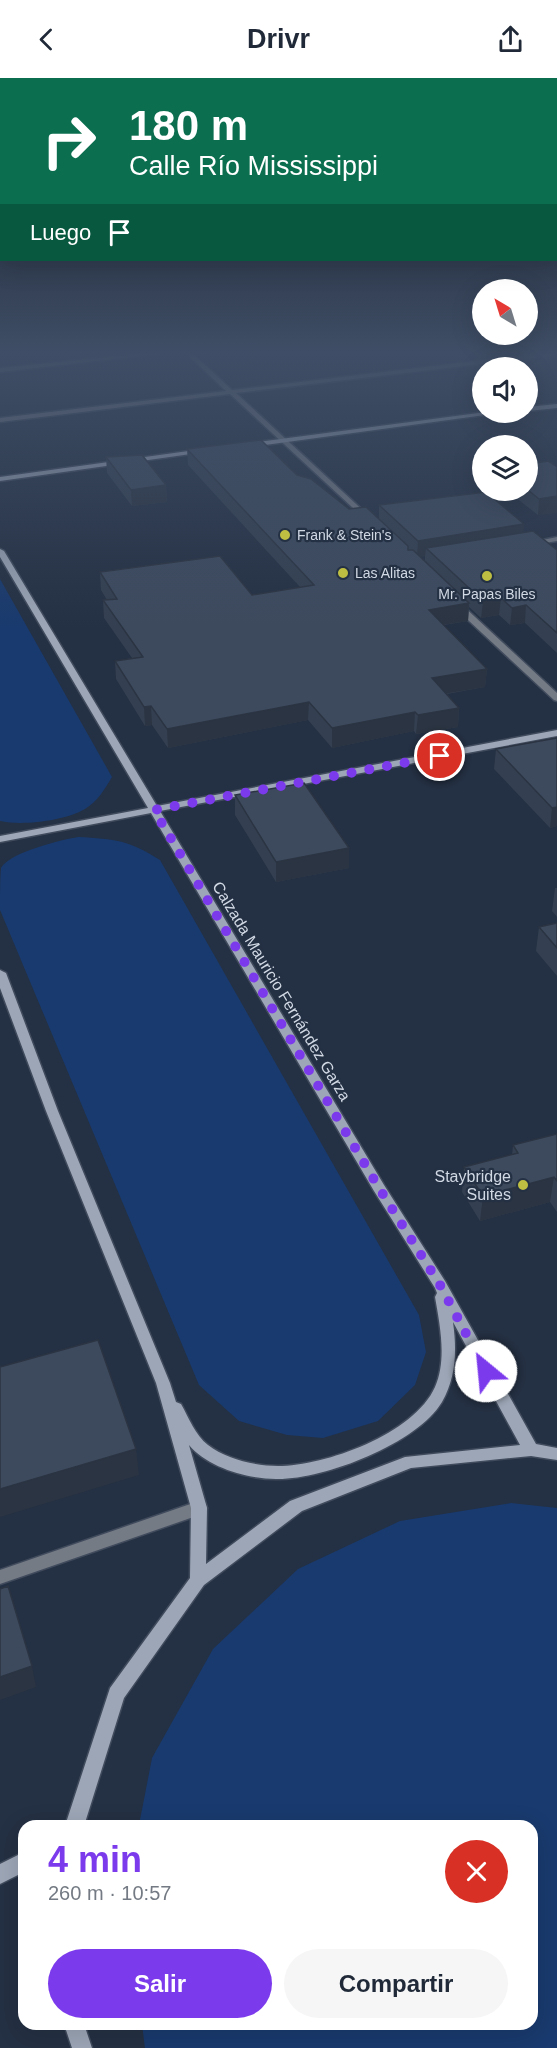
<!DOCTYPE html>
<html lang="es">
<head>
<meta charset="utf-8">
<style>
	body { margin:0; font-family:Helvetica,sans-serif; background:#f6f6f7; color:#1f2937; height:100vh; display:flex; flex-direction:column; font-size:22px; white-space:nowrap }
	* { box-sizing:border-box; margin:0 }
	p { font-size:20px; color:#747a83 }
	.icon { flex:none; width:33px; height:33px; fill:none; stroke:currentColor; stroke-width:2; stroke-linecap:round; stroke-linejoin:round }
	.map { position:relative; flex:1; overflow:hidden }
	.drawer { position:absolute; left:18px; top:1742px; width:520px; height:210px; display:flex; flex-direction:column; background:#fff; border-radius:18px; box-shadow:0 6px 24px #0002 }
	.drawer>* { flex:none }
	.guide { position:absolute; left:0px; top:0px; width:558px; height:183px; box-shadow:0 6px 24px #0002; background:#0b6e4f; color:#fff; overflow:hidden }
	.needle { width:39px; rotate:322deg }
	.tools { position:absolute; left:472px; top:201px; display:grid; gap:12px }
	.tools a { display:grid; place-items:center; width:66px; height:66px; border-radius:50%; background:#fff; box-shadow:0 6px 24px #0002; font-size:30px }
	.pin { position:absolute; display:grid; place-items:center; width:51px; height:51px; color:#fff; margin:-26px; border:3px solid #fff; border-radius:50%; box-shadow:0 2px 6px #0007 }
	.me { position:absolute; width:66px; margin:-33px; rotate:332deg; stroke-linejoin:round; filter:drop-shadow(0 0 4px #0008) }
	.turn { display:flex; align-items:center; gap:21px; height:126px; padding:0 30px; font-size:27px }
	.turn .icon { width:78px; height:78px; stroke-width:2.5 }
	.turn b { display:block; font-size:42px; line-height:51px }
	.then { display:flex; align-items:center; height:57px; padding:0 30px; background:#0003; gap:12px; font-size:22px }
	.round { display:grid; place-items:center; flex:none; width:63px; height:63px; border-radius:32px; background:#f6f6f7 }
	.summary { display:flex; align-items:center; justify-content:space-between; height:102px; padding:0 30px }
	h1 { font-size:36px; font-weight:600; line-height:45px; color:#7c3aed }
	.cta { display:flex; gap:12px; margin-top:auto; padding:12px 30px }
	.cta a { flex:1; height:69px; border-radius:36px; background:#7c3aed; color:#fff; font-size:24px; font-weight:600; line-height:69px; text-align:center }
	.cta a+a { background:#f6f6f7; color:#1f2937 }
	header { display:flex; justify-content:space-between; align-items:center; height:78px; padding:0 30px; background:#fff; font-size:27px; font-weight:600 }
	.map>svg:first-child { display:block }
	.green { fill:#193a6e }
	.lines { fill:none; stroke-linecap:round; stroke-linejoin:round }
	.street-casing { stroke:#404b5d; stroke-width:3 }
	.secondary-casing { stroke:#404b5d; stroke-width:3 }
	.street { fill:#757b85; fill-rule:evenodd }
	.secondary { fill:#9ca6b6; fill-rule:evenodd }
	.wall { fill:#344051; fill-rule:evenodd }
	.shaded-wall { fill:#2b3442 }
	.building { fill:#3d4a5e; stroke:#2b3442; stroke-width:1.5 }
	.route { stroke:#7c3aed; stroke-width:10; stroke-dasharray:0 18 }
	.poi-dot { fill:#bebf42; stroke:#243043; stroke-width:2 }
	.labels { text-anchor:middle; stroke-width:4.5; stroke-linejoin:round; paint-order:stroke }
	.far-poi-label { font-size:14px; fill:#d1d9e5; stroke:#243043; text-anchor:start }
	.street-label { font-size:16px; fill:#d1d9e5; stroke:#243043 }
	.poi-label { font-size:16px; fill:#d1d9e5; stroke:#243043; text-anchor:end }
</style>
</head>
<body>
<header><svg class="icon" aria-label="back" viewBox="0 0 24 24"><path d="M15 5l-7 7 7 7"/></svg>Drivr<svg class="icon" aria-label="share" viewBox="0 0 24 24"><path d="M12 15V3M7 8l5-5 5 5M5 13v7h14v-7"/></svg></header>
<div class="map">
<svg width="557" height="1970" viewBox="0 0 557 1970">
	<rect width="100%" height="100%" fill="#243043"/>
	<path class="green" d="M0 501 112 699C105 711 97 724 85 731 65 743 21 748 0 743Z
		M78 759C116 761 128 762 160 782L419 1237 426 1274 415 1307 378 1343 323 1360 287 1357 239 1343 199 1307 0 832C0 820 0 800 1 790 10 774 61 762 78 759Z
		M511 1425 557 1430V1970H145L142 1946H532V1748L139 1747 152 1680 213 1571 298 1491 400 1443Z"/>
	<g class="lines">
		<g class="street-casing">
			<path id="street" d="M157 274H175L0 294V290Z
				M185 274H191L232 312 552 274H557V277L236 315 369 438 370 440 366 442 230 316 0 344V340L226 313Z
				M557 459V463L532 467 528 465Z
				M454 525H460L557 615V623L554 622 454 529Z
				M199 1423 205 1425 207 1430 205 1435 0 1506V1492Z"/>
		</g>
		<g class="secondary-casing">
			<path id="secondary" d="M557 326V330L528 333V329Z
				M486 334H507L250 369 247 367 250 365Z
				M203 371 206 373 205 374 0 403V399Z
				M0 471 4 473 157 728 557 652V658L160 733 384 1107 445 1203 536 1366 557 1370V1382L531 1378 411 1390 302 1433 204 1507 124 1620 84 1748H65L110 1610 190 1500 191 1430 156 1305 46 1033 0 910V892L6 895 58 1033 170 1305 176 1324 181 1326C189 1340 195 1357 208 1367 226 1381 255 1388 278 1388 325 1388 414 1356 435 1309 447 1281 440 1248 435 1219L437 1215 435 1210 374 1113 151 735 0 764V758L148 730 0 479ZM453 1244 520 1367 405 1379 290 1423 206 1486 207 1430 189 1367C207 1389 247 1401 276 1401 323 1402 417 1366 442 1324 456 1299 457 1273 453 1244Z
				M24 1774V1794L0 1806V1786Z
				M64 1946H84L92 1970H72Z"/>
		</g>
		<use href="#street" class="street"/>
		<use href="#secondary" class="secondary"/>
	</g>
	<path class="wall" d="M187 371 297 397 349 431 379 441V427L524 446 523 454 557 472V575L525 545 510 547 499 537 481 540 469 529 468 543 444 547 487 591 485 609 447 616 459 630 458 649 416 656 414 653 332 670 308 642 168 670 152 647 145 648 116 601 115 583 132 580 104 540 103 522H107L101 512 100 494 252 517 300 509 188 387ZM425 478V484L420 479Z
		M106 379 166 407 167 424 132 428 107 395Z
		M548 383 538 437 506 412H528Z
		M557 660V748L550 750 494 691 496 671Z
		M235 717 349 770V790L276 804 235 737Z
		M555 810H557V839L552 833Z
		M557 845V898L536 873 539 849Z
		M557 1056V1134L550 1124 480 1143 462 1114 464 1089 512 1077 513 1067Z"/>
	<path class="shaded-wall" d="M166 407 167 424 132 428 131 412Z
		M557 418V435L538 437 539 421Z
		M524 446 523 462 426 470 425 478 417 480 418 463Z
		M501 520 499 537 481 540 483 523Z
		M469 525 468 543 428 549 429 532Z
		M526 527 525 545 510 547 512 530Z
		M487 591 485 609 431 618 432 600Z
		M309 624 308 642 168 670 167 651Z
		M151 628 152 647 145 648 144 629Z
		M459 630 458 649 416 656 418 637Z
		M415 634 414 653 332 670V650Z
		M557 729V748L550 750 552 730Z
		M349 770V790L276 804V784Z
		M554 1099 550 1124 480 1143 483 1118Z
		M136 1371 139 1397 0 1439V1411Z
		M32 1588 36 1609 0 1622V1599Z"/>
	<path class="building" d="M261 362 297 397 311 401 349 431 366 429 408 468V472H413L469 525 429 532 487 591 432 600 459 630 418 637 415 634 332 650 309 624 167 651 151 628 144 629 115 583 143 579 103 522 117 521 100 494 220 478 252 517 314 507 187 371Z
		M142 377 166 407 131 412 106 379Z
		M548 383 557 389V418L539 421 528 412V386Z
		M486 414 524 446 418 463 379 427Z
		M533 453 557 472V555L526 527 512 530 501 520 483 523 426 470Z
		M557 660V729L552 730 496 671Z
		M304 705 349 770 276 784 235 717Z
		M557 845V870L539 849Z
		M557 1056V1103L554 1099 483 1118 464 1089 518 1075 513 1067Z
		M98 1262 136 1371 0 1411V1289Z
		M8 1508 32 1588 0 1599V1511Z"/>
	<linearGradient id="sky" x2="0" y2="1"><stop stop-color="#141a25"/><stop offset="0.5" stop-color="#3f4e66"/><stop offset="1" stop-color="#3f4e66" stop-opacity="0"/></linearGradient>
	<rect width="557" height="550" fill="url(#sky)"/>
	<g class="lines">
		<path class="route" d="M440 678 154 732 379 1110 440 1207 486 1293"/>
	</g>
	<g class="poi-dot">
		<circle cx="285" cy="457" r="6"/>
		<circle cx="343" cy="495" r="6"/>
		<circle cx="487" cy="498" r="6"/>
		<circle cx="523" cy="1107" r="6"/>
	</g>
	<g class="labels">
		<g class="far-poi-label">
			<text x="297" y="462">Frank &amp; Stein's</text>
			<text x="355" y="500">Las Alitas</text>
			<text x="487" y="521" text-anchor="middle">Mr. Papas Biles</text>
		</g>
		<g class="street-label">
			<text transform="translate(282 913) rotate(59)" y="6">Calzada Mauricio Fernández Garza</text>
		</g>
		<g class="poi-label">
			<text x="511" y="1104">Staybridge<tspan x="511" dy="18">Suites</tspan></text>
		</g>
	</g>
</svg>
<div class="tools">
<a><svg class="needle" viewBox="-14 -14 28 28"><path d="M0-13l5 13h-10z" fill="#e53935"/><path d="M0 13l5-13h-10z" fill="#747a83"/></svg></a>
<a><svg class="icon" aria-label="sound" viewBox="0 0 24 24"><path d="M4 9h4l5-4v14l-5-4H4zM17 9q2 3 0 6"/></svg></a>
<a><svg class="icon" aria-label="layers" viewBox="0 0 24 24"><path d="M12 4l9 5-9 5-9-5zM3 14l9 5 9-5"/></svg></a>
</div>
<div class="pin" style="left:440px;top:678px;background:#d93025"><svg class="icon" aria-label="arrive" viewBox="0 0 24 24"><path d="M6 21V4h12l-3 4 3 4H6"/></svg></div>
<svg class="me" style="left:486px;top:1293px" viewBox="-20 -20 40 40"><circle r="19" fill="#fff"/><path d="M0-13L10 11 0 6-10 11z" fill="#7c3aed"/></svg>
<div class="guide">
<div class="turn"><svg class="icon" aria-label="right" viewBox="0 0 24 24"><path d="M7 20v-9h11M14 6l5 5-5 5"/></svg><div><b>180 m</b>Calle Río Mississippi</div></div>
<div class="then">Luego<svg class="icon" aria-label="arrive" viewBox="0 0 24 24"><path d="M6 21V4h12l-3 4 3 4H6"/></svg></div>
</div>
<section class="drawer">
<div class="summary"><div><h1>4 min</h1><p>260 m · 10:57</p></div><a class="round" style="background:#d93025;color:#fff"><svg class="icon" aria-label="close" viewBox="0 0 24 24"><path d="M6 6l12 12M18 6L6 18"/></svg></a></div>
<div class="cta"><a>Salir</a><a>Compartir</a></div>
</section>
</div>
</body>
</html>
